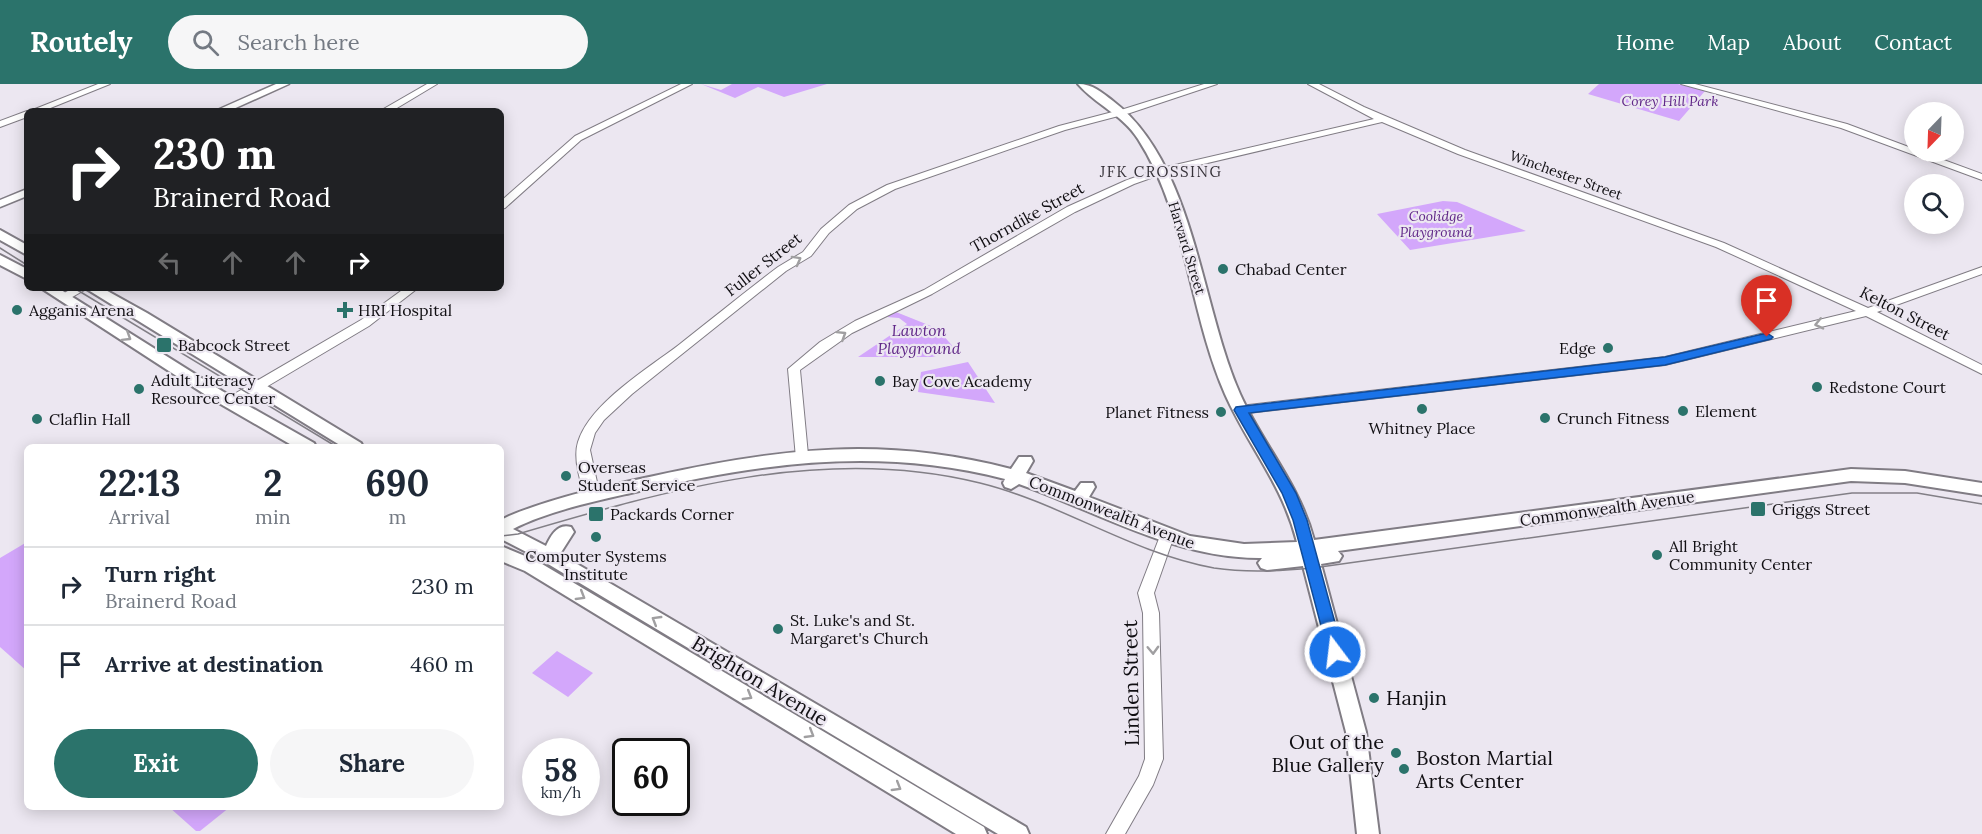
<!DOCTYPE html>
<html lang="en">
<head>
<meta charset="utf-8">
<style>
	body { margin:0; font-family:Lora,serif; background:#f6f6f7; color:#1f2937; height:100vh; display:flex; flex-direction:column; font-size:22px; white-space:nowrap }
	* { box-sizing:border-box; margin:0 }
	p { font-size:20px; color:#747a83 }
	.icon { flex:none; width:33px; height:33px; fill:none; stroke:currentColor; stroke-width:2; stroke-linecap:round; stroke-linejoin:round }
	.map { position:relative; flex:1; overflow:hidden }
	.details { position:absolute; left:24px; top:360px; width:480px; height:366px; display:flex; flex-direction:column; background:#fff; border-radius:9px; box-shadow:0 3px 15px #0003 }
	.details>* { flex:none }
	.hud { position:absolute; left:24px; top:24px; width:480px; height:183px; border-radius:9px; box-shadow:0 3px 15px #0003; background:#202124; color:#fff; overflow:hidden }
	.needle { width:39px; rotate:203deg }
	.controls { position:absolute; left:1904px; top:18px; display:grid; gap:12px }
	.controls a { display:grid; place-items:center; width:60px; height:60px; border-radius:50%; background:#fff; box-shadow:0 3px 15px #0003; font-size:30px }
	.speed { position:absolute; left:522px; top:654px; display:flex; gap:12px; font-size:30px; font-weight:700; text-align:center }
	.speed>* { display:grid; place-content:center; width:78px; height:78px; border-radius:50%; background:#fff; box-shadow:0 3px 15px #0003; line-height:1 }
	.speed small { font-size:15px; font-weight:400 }
	.speed .limit { border:3px solid #111; border-radius:9px; background:#fff; color:#111 }
	.pin { position:absolute; display:grid; place-items:center; width:51px; height:51px; color:#fff; margin:-62px -26px; border-radius:50% 50% 50% 0; rotate:-45deg; box-shadow:0 0 6px #0007 }
	.pin .icon { rotate:45deg }
	.me { position:absolute; width:66px; margin:-33px; rotate:345deg; stroke-linejoin:round; filter:drop-shadow(0 0 4px #0008) }
	.turn { display:flex; align-items:center; gap:21px; height:126px; padding:0 30px; font-size:27px }
	.turn .icon { width:78px; height:78px; stroke-width:2.5 }
	.turn b { display:block; font-size:42px; line-height:51px }
	.lanes { display:flex; align-items:center; height:57px; padding:0 30px; background:#0003; justify-content:center; gap:30px; direction:ltr }
	.lanes .off { opacity:.35 }
	.eta { display:flex; justify-content:space-evenly; align-items:center; height:102px; text-align:center }
	.eta b { font-size:36px; font-weight:700; line-height:42px }
	.cta { display:flex; gap:12px; margin-top:auto; padding:12px 30px }
	.cta a { flex:1; height:69px; border-radius:36px; background:#2b736b; color:#fff; font-size:24px; font-weight:700; line-height:69px; text-align:center }
	.cta a+a { background:#f6f6f7; color:#1f2937 }
	ul { padding:0; list-style:none }
	li { display:flex; align-items:center; gap:18px; height:78px; padding:0 30px; border-top:2px solid #e0e1e3 }
	li div { flex:1 }
	li b { display:block; font-size:22px }
	li em { font-style:normal }
	header { display:flex; align-items:center; gap:36px; box-sizing:border-box; height:84px; padding:0 30px; background:#2b736b; color:#fff }
	header strong { font-size:28px }
	nav { display:flex; gap:33px; margin-inline-start:auto; font-size:21px }
	.search { width:420px; height:54px; background:#f6f6f7; display:flex; align-items:center; gap:15px; box-sizing:border-box; padding:0 21px; border-radius:33px; color:#747a83; font-size:22px }
	.map>svg:first-child { display:block }
	.green { fill:#d3a7fb }
	.lines { fill:none; stroke-linecap:round; stroke-linejoin:round }
	.tertiary-casing { stroke:#807c84; stroke-width:2 }
	.secondary-casing { stroke:#807c84; stroke-width:3 }
	.primary-casing { stroke:#807c84; stroke-width:4 }
	.tertiary { fill:#fff; fill-rule:evenodd }
	.secondary { fill:#fff; fill-rule:evenodd }
	.primary { fill:#fff; fill-rule:evenodd }
	.tram { stroke:#827f86; stroke-width:1.5 }
	.oneway { stroke:#a09fa1 }
	.route { fill:#1a73e8; stroke:#114b97; stroke-width:1.5 }
	.poi-dot { fill:#2b736b; stroke:#ece7f1; stroke-width:2 }
	.labels { text-anchor:middle; stroke-width:4.5; stroke-linejoin:round; paint-order:stroke }
	.far-park-label { font-size:14px; font-style:italic; fill:#602788; stroke:#ece7f1 }
	.far-street-label { font-size:14px; fill:#110f13; stroke:#ece7f1 }
	.far-neighbourhood-label { font-size:15px; letter-spacing:1.5px; fill:#363239; stroke:#ece7f1 }
	.street-label { font-size:16px; fill:#110f13; stroke:#ece7f1 }
	.poi-label { font-size:16px; fill:#110f13; stroke:#ece7f1; text-anchor:start }
	.park-label { font-size:16px; font-style:italic; fill:#602788; stroke:#ece7f1 }
	.near-street-label { font-size:20px; fill:#110f13; stroke:#ece7f1 }
	.near-poi-label { font-size:20px; fill:#110f13; stroke:#ece7f1; text-anchor:start }
</style>
</head>
<body>
<header>
<strong>Routely</strong>
<div class="search"><svg class="icon" aria-label="search" viewBox="0 0 24 24"><circle cx="10" cy="10" r="6"/><path d="M15 15l6 6"/></svg>Search here</div>
<nav><a>Home</a><a>Map</a><a>About</a><a>Contact</a></nav>
</header>
<div class="map">
<svg width="1982" height="750" viewBox="0 0 1982 750">
	<rect width="100%" height="100%" fill="#ece7f1"/>
	<path class="green" d="M701 0 721 6 732 0H827L784 13 758 3 735 14Z
		M1599 0H1678L1705 7 1679 37 1588 10Z
		M1443 117 1457 118 1526 147 1410 166 1377 130Z
		M896 228 931 242 941 249 957 267 932 273H858L907 240 899 234 887 233Z
		M968 278 995 319 918 308 921 288Z
		M27 458V587L0 563V474Z
		M557 567 593 589 568 613 532 589Z
		M169 723H230L200 747H196Z"/>
	<g class="lines">
		<g class="tertiary-casing">
			<path id="tertiary" d="M98 0H110L43 27H30Z
				M427 0H437L392 27H380Z
				M681 0H692L581 56 505 124 501 125V117L575 52Z
				M1204 0H1217L1130 29 1065 46 895 105 857 125 829 149 811 172 786 187 632 310 604 336 595 349 590 366 600 412 598 416H588C580 401 573 374 578 358 590 319 649 284 680 260 713 234 745 208 778 183L803 168 821 145 849 121 887 101 1059 42 1124 25Z
				M1308 0H1319L1364 23 1465 66 1724 159 1868 224 1982 183V190L1877 228 1982 281V290L1866 232 1665 281 1240 330 1235 329 1234 326 1240 322 1665 273 1856 227 1716 163 1458 70 1382 38 1165 89 1134 100 1075 128 932 210 852 249 800 286 808 371 806 374H796L788 285 820 258 855 237 924 206 1067 123 1127 96 1162 84 1374 35Z
				M1681 0H1695L1847 40 1914 65V68H1922L1982 90V96L1841 44Z
				M27 27V33L0 43V37Z
				M73 204H88L67 216H59V212Z
				M405 204H418L369 242 234 322H224L223 319 224 316 361 236Z
				M1167 447 1172 448 1174 452 1154 509 1159 529 1163 675 1153 701 1125 750H1106L1139 692 1145 675 1143 529 1138 509 1160 452 1162 448Z"/>
		</g>
		<g class="secondary-casing">
			<path id="secondary" d="M276 0H289L229 27H215Z
				M27 105V112L0 123V116Z"/>
		</g>
		<g class="primary-casing">
			<path id="primary" d="M1078 0C1093 0 1101 8 1113 17 1195 80 1200 220 1240 310 1263 361 1299 399 1314 456L1851 385 1905 387 1982 399V411L1905 399 1851 397 1338 467 1342 472 1339 477 1321 480 1366 648 1379 750H1357L1346 648 1303 482 1267 486 1261 484 1258 479 1262 474C1175 475 1099 428 1019 400L1011 405 1005 403 1003 399 1005 395C878 362 760 379 635 408 596 417 548 427 513 445L546 462C551 451 558 439 571 443L574 448 560 470 1026 743 1029 750H998L538 474 501 455V436L509 432C555 413 606 402 654 392 781 364 884 352 1011 385L1019 373H1031L1033 377 1026 389 1075 407 1081 399H1093L1095 403 1089 413 1190 452 1244 460 1297 458C1282 399 1248 362 1225 310 1189 228 1187 131 1138 55 1123 31 1096 21 1078 0Z
				M0 146 27 161V171L0 156Z
				M0 171 27 185V195L0 181Z
				M41 204H58L222 307 314 359 316 363H295L212 315Z
				M85 204H102L147 229 361 359 363 363H343Z
				M501 462 537 477 984 743 987 750H956L525 487 501 477Z"/>
		</g>
		<use href="#tertiary" class="tertiary"/>
		<use href="#secondary" class="secondary"/>
		<use href="#primary" class="primary"/>
		<path class="tram" d="M0 164 27 181
			M74 204 337 363
			M501 452 518 450C667 406 825 360 980 399 1061 419 1131 469 1214 484 1247 489 1280 487 1313 484L1852 409H1917L1982 420"/>
	</g>
	<defs><path id="oneway-chevron" d="M-2-3.5L2.5 0L-2 3.5" fill="none" stroke-width="1.6" stroke-linecap="round" stroke-linejoin="round" transform="scale(1.5)"/></defs>
	<g class="oneway">
		<use href="#oneway-chevron" transform="translate(797 176) rotate(-29)"/>
		<use href="#oneway-chevron" transform="translate(1819 240) rotate(167)"/>
		<use href="#oneway-chevron" transform="translate(842 251) rotate(-32)"/>
		<use href="#oneway-chevron" transform="translate(127 253) rotate(32)"/>
		<use href="#oneway-chevron" transform="translate(581 512) rotate(31)"/>
		<use href="#oneway-chevron" transform="translate(656 536) rotate(-149)"/>
		<use href="#oneway-chevron" transform="translate(1153 566) rotate(88)"/>
		<use href="#oneway-chevron" transform="translate(748 612) rotate(31)"/>
		<use href="#oneway-chevron" transform="translate(810 650) rotate(31)"/>
		<use href="#oneway-chevron" transform="translate(897 703) rotate(31)"/>
	</g>
	<path class="route" d="M1767 249 1773 253 1771 255 1665 281 1249 329 1296 409 1307 436 1343 568 1341 572 1335 574 1329 572 1293 436 1282 409 1234 326 1236 323 1665 273Z"/>
	<g class="poi-dot">
		<circle cx="1223" cy="185" r="6"/>
		<circle cx="17" cy="226" r="6"/>
		<path d="M342 217h6v6h6v6h-6v6h-6v-6h-6v-6h6z"/>
		<rect x="156" y="253" width="16" height="16" rx="3"/>
		<circle cx="1608" cy="264" r="6"/>
		<circle cx="880" cy="297" r="6"/>
		<circle cx="1817" cy="303" r="6"/>
		<circle cx="139" cy="305" r="6"/>
		<circle cx="1422" cy="325" r="6"/>
		<circle cx="1683" cy="327" r="6"/>
		<circle cx="1221" cy="328" r="6"/>
		<circle cx="1545" cy="334" r="6"/>
		<circle cx="37" cy="335" r="6"/>
		<circle cx="566" cy="392" r="6"/>
		<rect x="1750" y="417" width="16" height="16" rx="3"/>
		<rect x="588" y="422" width="16" height="16" rx="3"/>
		<circle cx="596" cy="453" r="6"/>
		<circle cx="1657" cy="471" r="6"/>
		<circle cx="778" cy="545" r="6"/>
		<circle cx="1374" cy="614" r="6"/>
		<circle cx="1396" cy="669" r="6"/>
		<circle cx="1404" cy="685" r="6"/>
	</g>
	<g class="labels">
		<g class="far-park-label">
			<text x="1670" y="22">Corey Hill Park</text>
			<text x="1436" y="137">Coolidge<tspan x="1436" dy="16">Playground</tspan></text>
		</g>
		<g class="far-street-label">
			<text transform="translate(1566 91) rotate(20)" y="5">Winchester Street</text>
			<text transform="translate(1187 164) rotate(73)" y="5">Harvard Street</text>
		</g>
		<g class="far-neighbourhood-label">
			<text x="1161" y="93">JFK CROSSING</text>
		</g>
		<g class="street-label">
			<text transform="translate(1027 133) rotate(-29)" y="6">Thorndike Street</text>
			<text transform="translate(763 180) rotate(-38)" y="6">Fuller Street</text>
			<text transform="translate(1905 229) rotate(27)" y="6">Kelton Street</text>
			<text transform="translate(1607 424) rotate(-8)" y="6">Commonwealth Avenue</text>
			<text transform="translate(1112 428) rotate(21)" y="6">Commonwealth Avenue</text>
		</g>
		<g class="poi-label">
			<text x="1235" y="191">Chabad Center</text>
			<text x="29" y="232">Agganis Arena</text>
			<text x="358" y="232">HRI Hospital</text>
			<text x="178" y="267">Babcock Street</text>
			<text x="1596" y="270" text-anchor="end">Edge</text>
			<text x="151" y="302">Adult Literacy<tspan x="151" dy="18">Resource Center</tspan></text>
			<text x="892" y="303">Bay Cove Academy</text>
			<text x="1829" y="309">Redstone Court</text>
			<text x="1695" y="333">Element</text>
			<text x="1209" y="334" text-anchor="end">Planet Fitness</text>
			<text x="1557" y="340">Crunch Fitness</text>
			<text x="49" y="341">Claflin Hall</text>
			<text x="1422" y="350" text-anchor="middle">Whitney Place</text>
			<text x="578" y="389">Overseas<tspan x="578" dy="18">Student Service</tspan></text>
			<text x="1772" y="431">Griggs Street</text>
			<text x="610" y="436">Packards Corner</text>
			<text x="1669" y="468">All Bright<tspan x="1669" dy="18">Community Center</tspan></text>
			<text x="596" y="478" text-anchor="middle">Computer Systems<tspan x="596" dy="18">Institute</tspan></text>
			<text x="790" y="542">St. Luke's and St.<tspan x="790" dy="18">Margaret's Church</tspan></text>
		</g>
		<g class="park-label">
			<text x="919" y="252">Lawton<tspan x="919" dy="18">Playground</tspan></text>
		</g>
		<g class="near-street-label">
			<text transform="translate(760 597) rotate(31)" y="7">Brighton Avenue</text>
			<text transform="translate(1131 599) rotate(-91)" y="7">Linden Street</text>
		</g>
		<g class="near-poi-label">
			<text x="1386" y="621">Hanjin</text>
			<text x="1384" y="665" text-anchor="end">Out of the<tspan x="1384" dy="23">Blue Gallery</tspan></text>
			<text x="1416" y="681">Boston Martial<tspan x="1416" dy="23">Arts Center</tspan></text>
		</g>
	</g>
</svg>
<div class="controls">
<a><svg class="needle" viewBox="-14 -14 28 28"><path d="M0-13l5 13h-10z" fill="#e53935"/><path d="M0 13l5-13h-10z" fill="#747a83"/></svg></a>
<a><svg class="icon" aria-label="search" viewBox="0 0 24 24"><circle cx="10" cy="10" r="6"/><path d="M15 15l6 6"/></svg></a>
</div>
<div class="speed"><div>58<small>km/h</small></div><div class="limit">60</div></div>
<div class="pin" style="left:1767px;top:253px;background:#d93025"><svg class="icon" aria-label="arrive" viewBox="0 0 24 24"><path d="M6 21V4h12l-3 4 3 4H6"/></svg></div>
<svg class="me" style="left:1335px;top:568px" viewBox="-20 -20 40 40"><circle r="17" fill="#1a73e8" stroke="#fff" stroke-width="3"/><path d="M0-11L8 9 0 5-8 9z" fill="#fff"/></svg>
<div class="hud">
<div class="turn"><svg class="icon" aria-label="right" viewBox="0 0 24 24"><path d="M7 20v-9h11M14 6l5 5-5 5"/></svg><div><b>230 m</b>Brainerd Road</div></div>
<div class="lanes"><svg class="icon off" aria-label="left" viewBox="0 0 24 24"><path d="M17 20v-9H6M10 6l-5 5 5 5"/></svg><svg class="icon off" aria-label="ahead" viewBox="0 0 24 24"><path d="M12 20V5M6 11l6-6 6 6"/></svg><svg class="icon off" aria-label="ahead" viewBox="0 0 24 24"><path d="M12 20V5M6 11l6-6 6 6"/></svg><svg class="icon" aria-label="right" viewBox="0 0 24 24"><path d="M7 20v-9h11M14 6l5 5-5 5"/></svg></div>
</div>
<section class="details">
<div class="eta">
<div><b>22:13</b><p>Arrival</p></div>
<div><b>2</b><p>min</p></div>
<div><b>690</b><p>m</p></div>
</div>
<ul>
<li><svg class="icon" aria-label="right" viewBox="0 0 24 24"><path d="M7 20v-9h11M14 6l5 5-5 5"/></svg><div><b>Turn right</b><p>Brainerd Road</p></div><em>230 m</em></li>
<li><svg class="icon" aria-label="arrive" viewBox="0 0 24 24"><path d="M6 21V4h12l-3 4 3 4H6"/></svg><div><b>Arrive at destination</b></div><em>460 m</em></li>
</ul>
<div class="cta"><a>Exit</a><a>Share</a></div>
</section>
</div>
</body>
</html>
